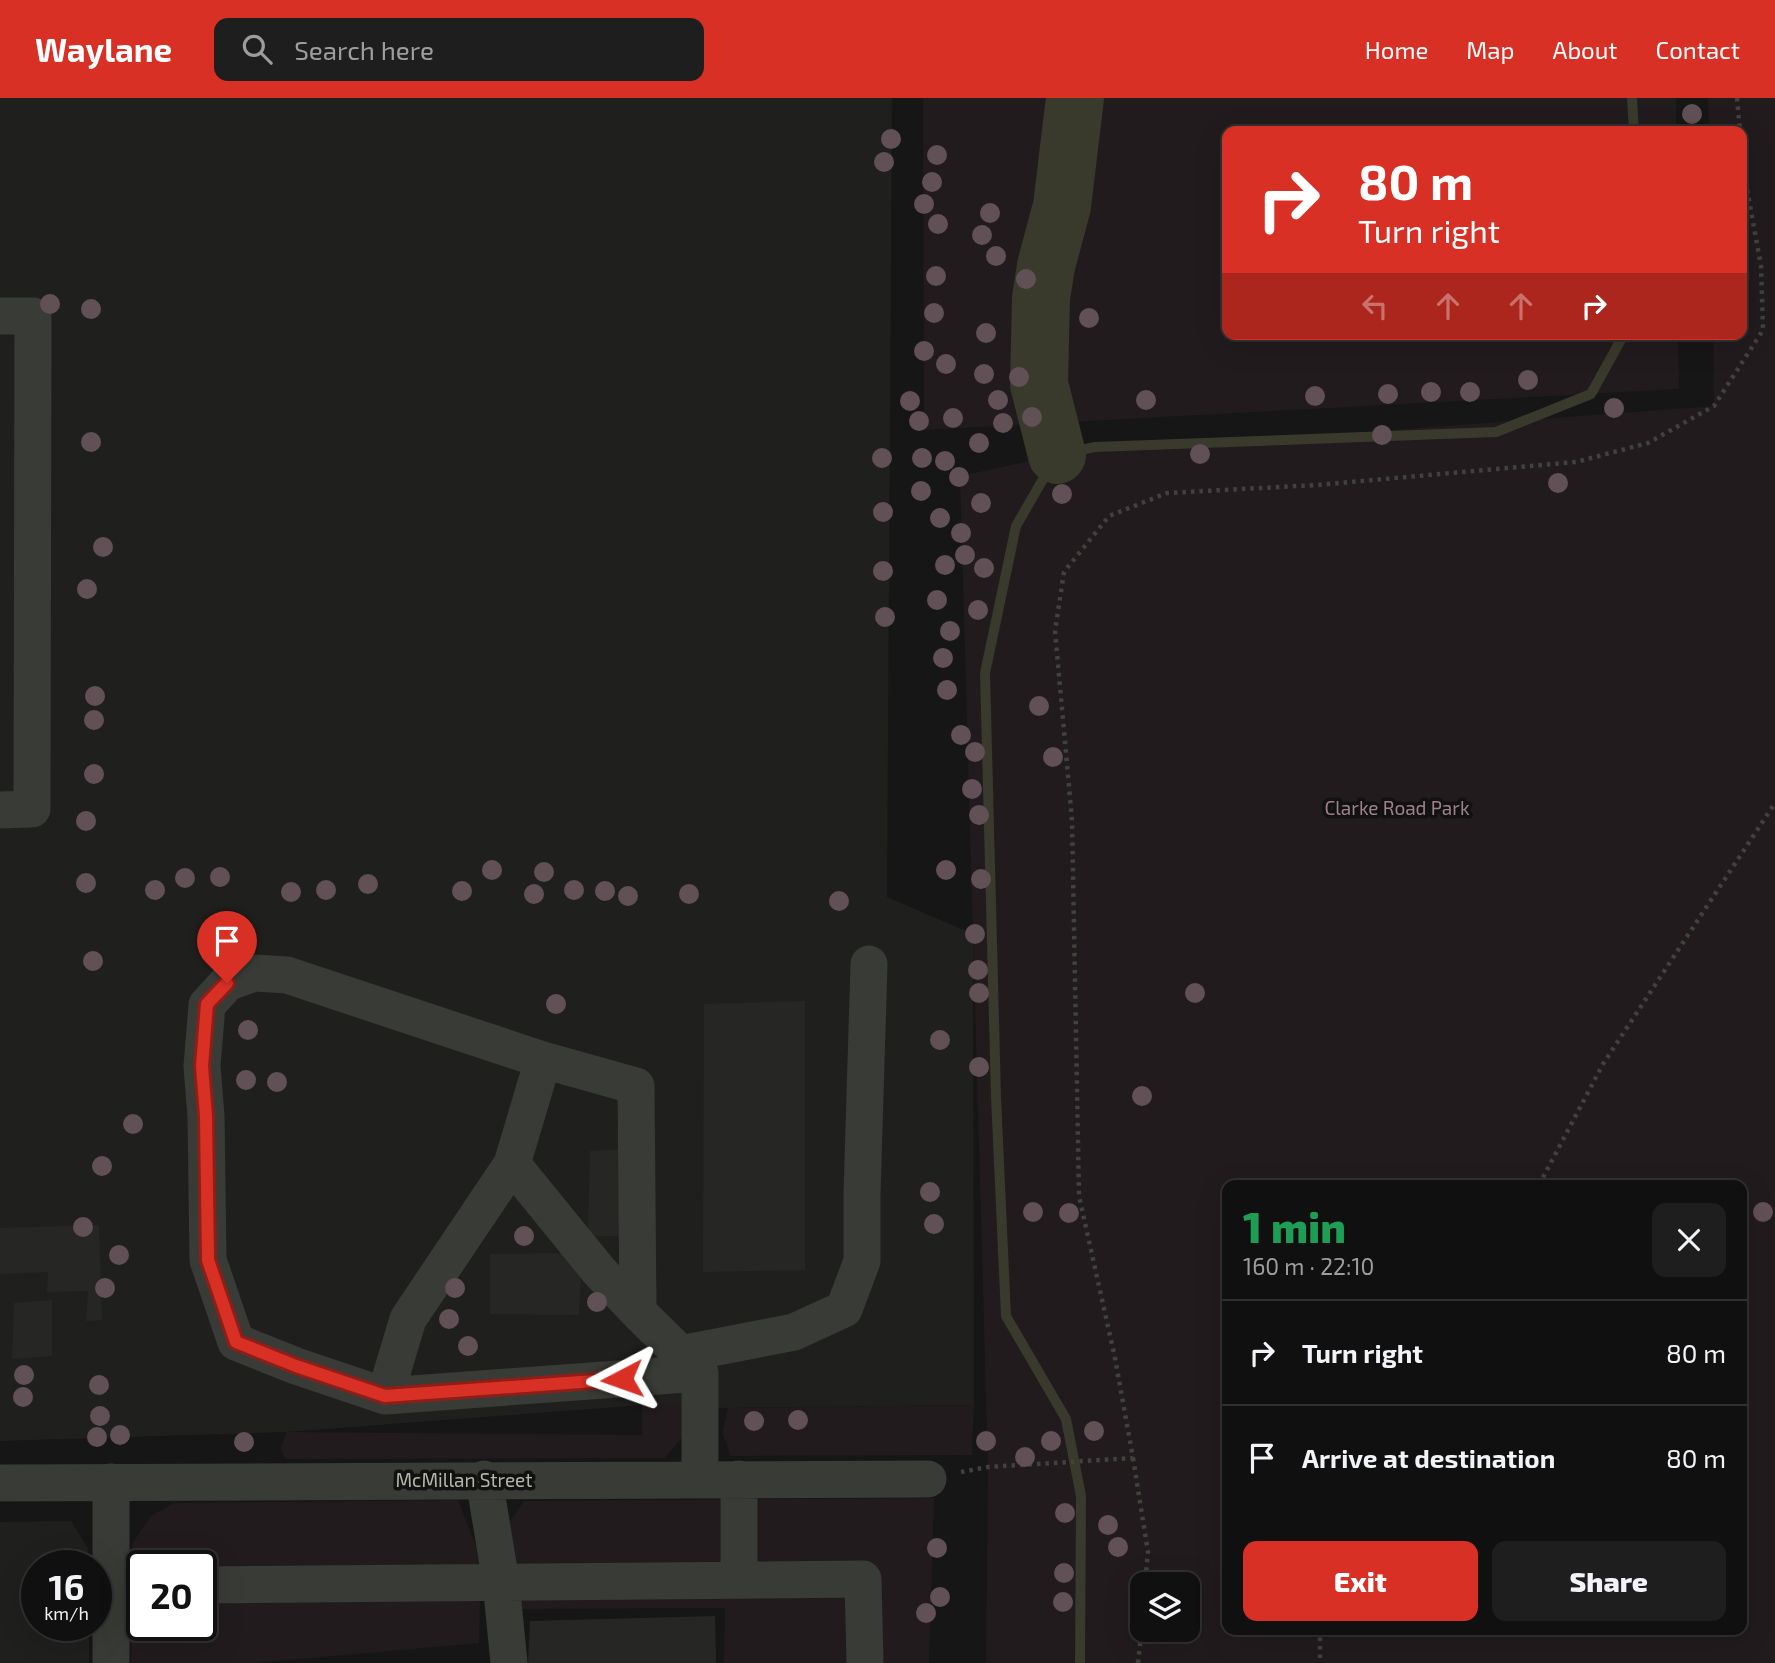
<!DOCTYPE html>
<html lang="en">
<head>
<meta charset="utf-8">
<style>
	body { margin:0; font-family:"Exo 2",sans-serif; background:#1e1e1e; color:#f1f3f6; height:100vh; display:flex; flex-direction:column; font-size:26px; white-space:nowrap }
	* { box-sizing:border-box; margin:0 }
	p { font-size:23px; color:#9c9d9f }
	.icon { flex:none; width:38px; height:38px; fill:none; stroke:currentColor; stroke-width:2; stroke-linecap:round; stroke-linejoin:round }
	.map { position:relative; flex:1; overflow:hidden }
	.details { position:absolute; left:1222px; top:1082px; width:525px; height:455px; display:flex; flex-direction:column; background:#101010; border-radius:14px; box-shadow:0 7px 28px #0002,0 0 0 2px #303030 }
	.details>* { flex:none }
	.guide { position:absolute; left:1222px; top:28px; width:525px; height:214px; border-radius:14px; box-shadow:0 7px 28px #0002,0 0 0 2px #303030; background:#d93025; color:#fff; overflow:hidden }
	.fabs { position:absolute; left:1130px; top:1474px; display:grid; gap:14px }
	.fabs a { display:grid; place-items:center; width:70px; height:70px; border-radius:14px; background:#101010; box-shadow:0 7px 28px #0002,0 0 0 2px #303030; font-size:35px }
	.speed { position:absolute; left:21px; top:1452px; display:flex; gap:14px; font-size:35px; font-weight:700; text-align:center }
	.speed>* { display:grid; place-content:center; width:91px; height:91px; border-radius:50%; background:#101010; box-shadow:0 7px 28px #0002,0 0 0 2px #303030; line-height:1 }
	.speed small { font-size:18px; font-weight:400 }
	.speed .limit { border:4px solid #111; border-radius:10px; background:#fff; color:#111 }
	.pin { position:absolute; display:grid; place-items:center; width:60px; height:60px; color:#fff; margin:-72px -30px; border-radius:50% 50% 50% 0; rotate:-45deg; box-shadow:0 0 7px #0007 }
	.pin .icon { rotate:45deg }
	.me { position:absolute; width:77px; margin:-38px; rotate:266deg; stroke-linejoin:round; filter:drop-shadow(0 0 5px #0008) }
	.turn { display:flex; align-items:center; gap:24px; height:147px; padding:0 21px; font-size:32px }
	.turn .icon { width:91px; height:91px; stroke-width:2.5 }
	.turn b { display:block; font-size:49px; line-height:60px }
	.lanes { display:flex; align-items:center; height:66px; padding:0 21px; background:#0003; justify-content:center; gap:35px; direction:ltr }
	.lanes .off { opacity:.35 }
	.round { display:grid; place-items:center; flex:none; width:74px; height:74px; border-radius:14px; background:#1e1e1e }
	.headline { display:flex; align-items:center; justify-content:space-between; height:119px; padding:0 21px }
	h1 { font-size:42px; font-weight:800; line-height:52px; color:#1e9e55 }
	.button { display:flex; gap:14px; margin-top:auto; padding:14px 21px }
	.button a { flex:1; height:80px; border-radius:14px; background:#d93025; color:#fff; font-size:28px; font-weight:800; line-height:80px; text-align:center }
	.button a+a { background:#1e1e1e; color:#f1f3f6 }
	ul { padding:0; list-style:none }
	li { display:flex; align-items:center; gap:21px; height:105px; padding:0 21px; border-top:2px solid #303030 }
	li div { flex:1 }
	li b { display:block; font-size:26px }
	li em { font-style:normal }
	header { display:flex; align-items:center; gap:42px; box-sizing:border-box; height:98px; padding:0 35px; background:#d93025; color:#fff }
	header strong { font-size:33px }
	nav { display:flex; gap:38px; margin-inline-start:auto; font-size:24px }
	.search { width:490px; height:63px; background:#1e1e1e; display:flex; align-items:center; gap:18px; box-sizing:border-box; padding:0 24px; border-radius:14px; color:#9c9d9f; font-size:26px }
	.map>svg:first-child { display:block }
	.built { fill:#1f201e }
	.green { fill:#211b1d; fill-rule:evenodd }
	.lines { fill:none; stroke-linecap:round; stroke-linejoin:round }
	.stream { stroke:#39392c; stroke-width:10 }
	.river { stroke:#39392c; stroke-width:58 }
	.building { fill:#262725 }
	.path { stroke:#40423c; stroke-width:4.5; stroke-dasharray:3.5 5; stroke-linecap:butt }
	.minor { stroke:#393b36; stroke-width:37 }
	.tree { fill:#615056 }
	.route-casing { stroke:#8d1f18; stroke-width:18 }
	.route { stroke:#d93025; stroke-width:12 }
	.labels { text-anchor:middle; stroke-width:7; stroke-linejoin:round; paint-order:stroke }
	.park-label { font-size:19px; fill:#9f808b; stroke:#101110 }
	.street-label { font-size:19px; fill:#b2b5a8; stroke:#101110 }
</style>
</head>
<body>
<header>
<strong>Waylane</strong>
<div class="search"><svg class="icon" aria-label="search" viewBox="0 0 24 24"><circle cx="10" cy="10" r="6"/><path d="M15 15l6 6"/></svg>Search here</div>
<nav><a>Home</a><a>Map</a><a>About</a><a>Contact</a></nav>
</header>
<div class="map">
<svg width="1775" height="1565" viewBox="0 0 1775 1565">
	<rect width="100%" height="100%" fill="#151615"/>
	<path class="built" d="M0 0H892L887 799 973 836 974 1307 728 1310 642 1307 286 1334 0 1343Z
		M71 1423 88 1450V1468H37V1528H89V1565H0V1424Z"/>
	<path class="green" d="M923 0H1676V33H1227V236H1678L1679 291 924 332Z
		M1708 0H1775V1565H986L988 1369 960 378 1057 357 1714 308 1713 236H1741V33H1709ZM1227 1087H1741V1531H1227ZM1143 1486H1188V1531H1143Z
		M680 1306 691 1316 690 1330 665 1360 285 1361 281 1351 286 1334 642 1337V1307Z
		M974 1307 972 1357 731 1358 722 1335 728 1310Z
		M934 1400 929 1565H724L725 1510 521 1511 508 1426 524 1403Z
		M458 1402 481 1461 479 1545 254 1565H131L132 1446 151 1418 174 1405ZM142 1468H201V1528H142Z"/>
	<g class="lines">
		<path class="stream" d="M1632 0 1634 33
			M1080 1565 1081 1398 1066 1321 1006 1218 996 999 985 575 1016 428 1057 357 1095 349 1496 334 1591 296 1624 236"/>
		<path class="river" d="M1057 357 1039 286 1041 200 1046 168 1062 108 1075 0"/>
	</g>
	<path class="building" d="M805 903V1172L703 1174 704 906Z
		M627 1051 625 1138H588L590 1053Z
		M99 1127 102 1222 86 1223 88 1193 47 1194 48 1174 0 1176V1130Z
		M582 1155 579 1217 490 1216V1156Z
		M52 1202V1258L12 1261 14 1205Z
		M715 1518 716 1565H528L530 1523Z"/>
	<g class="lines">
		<path class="path" d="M1737 0 1740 33
			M1539 1087 1603 966 1775 705
			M1133 1360 1148 1454 1145 1486
			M961 1374 988 1369 1133 1360 1115 1260 1079 1098 1072 722 1055 533 1064 474 1109 418 1167 395 1317 387 1576 364 1648 345 1714 308 1763 232 1761 168 1744 74 1741 44
			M1320 1531V1565
			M1138 1565 1143 1518"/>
		<path class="minor" d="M0 218H33L32 711 0 712
			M512 1066 543 962 636 988 638 1214 697 1272
			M638 1214 599 1173 512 1066 408 1221 385 1298 700 1275V1382
			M681 1256 794 1234 844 1211 862 1163V1096L869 866
			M385 1298 296 1268 236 1244 208 1162 206 1018 202 968 207 907 227 885 254 875 287 877 543 962
			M484 1381 501 1484 509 1565
			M739 1381V1482
			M111 1384V1565
			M0 1385 928 1381
			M205 1487 863 1481 865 1565"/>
	</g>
	<g class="tree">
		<circle cx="1692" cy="16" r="10"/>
		<circle cx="891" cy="41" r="10"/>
		<circle cx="937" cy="57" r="10"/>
		<circle cx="884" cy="64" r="10"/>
		<circle cx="932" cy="84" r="10"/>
		<circle cx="924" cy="106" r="10"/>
		<circle cx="990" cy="115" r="10"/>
		<circle cx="938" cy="126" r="10"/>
		<circle cx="982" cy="137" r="10"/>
		<circle cx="996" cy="158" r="10"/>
		<circle cx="936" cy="178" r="10"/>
		<circle cx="1026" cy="181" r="10"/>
		<circle cx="50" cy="206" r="10"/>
		<circle cx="91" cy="211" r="10"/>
		<circle cx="934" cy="215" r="10"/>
		<circle cx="1089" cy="220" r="10"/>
		<circle cx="986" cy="235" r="10"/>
		<circle cx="924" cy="253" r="10"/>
		<circle cx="946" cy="266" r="10"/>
		<circle cx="984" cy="276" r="10"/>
		<circle cx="1019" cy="279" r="10"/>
		<circle cx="1528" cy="282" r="10"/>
		<circle cx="1431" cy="294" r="10"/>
		<circle cx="1470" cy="294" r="10"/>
		<circle cx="1388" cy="296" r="10"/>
		<circle cx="1315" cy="298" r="10"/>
		<circle cx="998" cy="302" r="10"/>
		<circle cx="1146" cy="302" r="10"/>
		<circle cx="910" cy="303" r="10"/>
		<circle cx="1614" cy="310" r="10"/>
		<circle cx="1032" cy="319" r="10"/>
		<circle cx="953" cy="320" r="10"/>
		<circle cx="919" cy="323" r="10"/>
		<circle cx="1003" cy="325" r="10"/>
		<circle cx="1382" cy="337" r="10"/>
		<circle cx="91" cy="344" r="10"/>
		<circle cx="979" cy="345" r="10"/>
		<circle cx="1200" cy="356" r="10"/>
		<circle cx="882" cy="360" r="10"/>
		<circle cx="922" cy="360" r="10"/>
		<circle cx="945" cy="363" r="10"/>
		<circle cx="959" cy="379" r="10"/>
		<circle cx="1558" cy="385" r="10"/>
		<circle cx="921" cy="393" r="10"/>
		<circle cx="1062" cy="396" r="10"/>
		<circle cx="981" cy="405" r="10"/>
		<circle cx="883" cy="414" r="10"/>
		<circle cx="940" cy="420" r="10"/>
		<circle cx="961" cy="435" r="10"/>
		<circle cx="103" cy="449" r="10"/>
		<circle cx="965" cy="457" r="10"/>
		<circle cx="945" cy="467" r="10"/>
		<circle cx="984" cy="470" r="10"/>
		<circle cx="883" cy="473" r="10"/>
		<circle cx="87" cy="491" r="10"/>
		<circle cx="937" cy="502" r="10"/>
		<circle cx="978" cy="512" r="10"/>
		<circle cx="885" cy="519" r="10"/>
		<circle cx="950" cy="533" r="10"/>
		<circle cx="943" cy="560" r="10"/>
		<circle cx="947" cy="592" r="10"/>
		<circle cx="95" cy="598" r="10"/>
		<circle cx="1039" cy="608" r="10"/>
		<circle cx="94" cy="622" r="10"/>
		<circle cx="961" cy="637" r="10"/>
		<circle cx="975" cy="654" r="10"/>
		<circle cx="1053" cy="659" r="10"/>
		<circle cx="94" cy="676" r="10"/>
		<circle cx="972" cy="691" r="10"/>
		<circle cx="979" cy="717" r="10"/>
		<circle cx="86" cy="723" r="10"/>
		<circle cx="492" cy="772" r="10"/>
		<circle cx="946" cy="772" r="10"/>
		<circle cx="544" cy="774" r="10"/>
		<circle cx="220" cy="779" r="10"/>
		<circle cx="185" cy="780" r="10"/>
		<circle cx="981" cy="781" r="10"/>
		<circle cx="86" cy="785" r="10"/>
		<circle cx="368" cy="786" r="10"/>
		<circle cx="155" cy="792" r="10"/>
		<circle cx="326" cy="792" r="10"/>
		<circle cx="574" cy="792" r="10"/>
		<circle cx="462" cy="793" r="10"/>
		<circle cx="605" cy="793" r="10"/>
		<circle cx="291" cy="794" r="10"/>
		<circle cx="534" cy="796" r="10"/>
		<circle cx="689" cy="796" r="10"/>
		<circle cx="628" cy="798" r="10"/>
		<circle cx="839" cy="803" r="10"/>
		<circle cx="975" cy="836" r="10"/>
		<circle cx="93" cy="863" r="10"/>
		<circle cx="978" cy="872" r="10"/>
		<circle cx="979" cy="895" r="10"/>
		<circle cx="1195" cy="895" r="10"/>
		<circle cx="556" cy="906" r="10"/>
		<circle cx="248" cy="932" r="10"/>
		<circle cx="940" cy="942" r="10"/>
		<circle cx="979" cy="969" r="10"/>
		<circle cx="246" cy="982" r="10"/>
		<circle cx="277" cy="984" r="10"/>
		<circle cx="1142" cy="998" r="10"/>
		<circle cx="133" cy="1026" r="10"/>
		<circle cx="102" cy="1068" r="10"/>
		<circle cx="930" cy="1094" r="10"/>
		<circle cx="1033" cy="1114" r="10"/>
		<circle cx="1763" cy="1114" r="10"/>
		<circle cx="1069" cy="1115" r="10"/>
		<circle cx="934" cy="1126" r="10"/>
		<circle cx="83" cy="1129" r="10"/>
		<circle cx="524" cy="1138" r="10"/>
		<circle cx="119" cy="1157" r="10"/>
		<circle cx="105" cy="1190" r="10"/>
		<circle cx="455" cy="1190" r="10"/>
		<circle cx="597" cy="1204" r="10"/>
		<circle cx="449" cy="1221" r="10"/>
		<circle cx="468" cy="1248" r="10"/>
		<circle cx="24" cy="1277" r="10"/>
		<circle cx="99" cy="1287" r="10"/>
		<circle cx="23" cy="1299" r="10"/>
		<circle cx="100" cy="1318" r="10"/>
		<circle cx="798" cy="1322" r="10"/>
		<circle cx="754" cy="1323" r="10"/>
		<circle cx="1094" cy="1333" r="10"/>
		<circle cx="120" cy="1337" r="10"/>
		<circle cx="97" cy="1339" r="10"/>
		<circle cx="986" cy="1343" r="10"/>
		<circle cx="1051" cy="1343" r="10"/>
		<circle cx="244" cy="1344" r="10"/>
		<circle cx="1025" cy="1359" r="10"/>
		<circle cx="1065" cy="1415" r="10"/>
		<circle cx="1108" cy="1427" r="10"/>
		<circle cx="1118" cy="1449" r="10"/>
		<circle cx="937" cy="1450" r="10"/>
		<circle cx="1064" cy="1475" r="10"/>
		<circle cx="940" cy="1499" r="10"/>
		<circle cx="1063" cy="1504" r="10"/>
		<circle cx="926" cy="1515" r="10"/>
	</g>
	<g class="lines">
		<g class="route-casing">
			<path id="route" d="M227 885 207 906 202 968 206 1018 208 1162 236 1244 296 1268 385 1298 622 1281"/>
		</g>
		<use href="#route" class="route"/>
	</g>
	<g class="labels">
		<g class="park-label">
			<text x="1397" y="717">Clarke Road Park</text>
		</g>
		<g class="street-label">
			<text x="464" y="1389">McMillan Street</text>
		</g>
	</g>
</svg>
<div class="fabs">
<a><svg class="icon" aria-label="layers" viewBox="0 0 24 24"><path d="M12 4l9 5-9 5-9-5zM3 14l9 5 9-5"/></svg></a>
</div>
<div class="speed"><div>16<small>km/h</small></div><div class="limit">20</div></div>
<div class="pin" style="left:227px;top:885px;background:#d93025"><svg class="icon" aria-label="arrive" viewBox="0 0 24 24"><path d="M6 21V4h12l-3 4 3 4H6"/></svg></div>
<svg class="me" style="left:622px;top:1281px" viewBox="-20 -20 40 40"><path d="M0-17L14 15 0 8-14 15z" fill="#d93025" stroke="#fff" stroke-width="4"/></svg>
<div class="guide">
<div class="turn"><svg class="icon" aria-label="right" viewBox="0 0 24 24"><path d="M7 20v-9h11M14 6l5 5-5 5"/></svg><div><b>80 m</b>Turn right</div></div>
<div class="lanes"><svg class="icon off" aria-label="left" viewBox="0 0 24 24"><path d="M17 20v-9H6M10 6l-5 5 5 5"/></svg><svg class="icon off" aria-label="ahead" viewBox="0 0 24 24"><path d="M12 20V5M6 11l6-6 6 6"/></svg><svg class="icon off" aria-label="ahead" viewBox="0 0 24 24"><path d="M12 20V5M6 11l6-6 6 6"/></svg><svg class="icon" aria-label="right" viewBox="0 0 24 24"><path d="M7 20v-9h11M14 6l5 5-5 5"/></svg></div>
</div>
<section class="details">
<div class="headline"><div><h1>1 min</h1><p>160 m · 22:10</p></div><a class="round"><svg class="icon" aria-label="close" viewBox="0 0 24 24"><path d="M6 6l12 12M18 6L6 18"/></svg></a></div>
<ul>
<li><svg class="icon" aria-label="right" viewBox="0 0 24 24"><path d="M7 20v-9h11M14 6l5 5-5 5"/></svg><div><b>Turn right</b></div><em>80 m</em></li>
<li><svg class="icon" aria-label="arrive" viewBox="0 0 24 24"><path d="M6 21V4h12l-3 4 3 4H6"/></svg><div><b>Arrive at destination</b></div><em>80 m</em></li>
</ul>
<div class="button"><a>Exit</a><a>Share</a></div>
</section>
</div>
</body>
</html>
